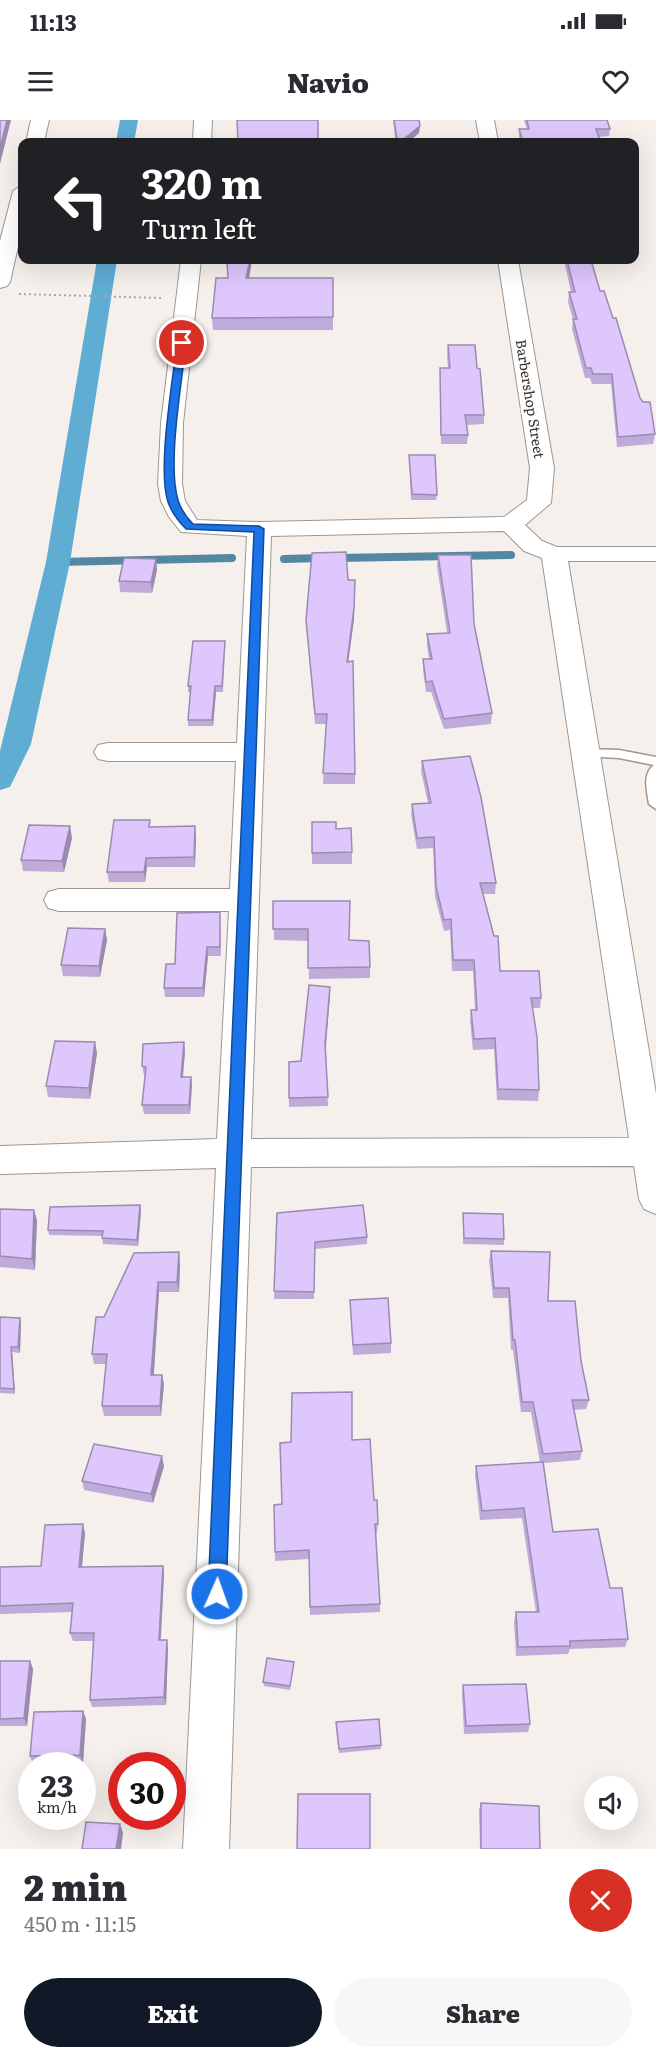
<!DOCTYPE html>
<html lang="en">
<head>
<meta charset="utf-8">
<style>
	body { margin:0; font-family:Literata,serif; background:#f7f7f7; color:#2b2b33; height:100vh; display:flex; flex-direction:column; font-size:22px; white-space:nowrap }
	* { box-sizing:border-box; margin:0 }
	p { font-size:20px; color:#7c7c81 }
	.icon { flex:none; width:33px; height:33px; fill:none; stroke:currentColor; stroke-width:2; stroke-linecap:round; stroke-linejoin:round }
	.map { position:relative; height:1729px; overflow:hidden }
	.drawer { display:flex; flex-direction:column; background:#fff; flex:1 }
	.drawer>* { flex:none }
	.hud { position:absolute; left:18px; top:18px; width:621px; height:126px; border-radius:12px; box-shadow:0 6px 24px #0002; background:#202124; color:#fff; overflow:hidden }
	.controls { position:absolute; left:584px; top:1656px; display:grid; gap:12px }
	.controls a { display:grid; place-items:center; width:54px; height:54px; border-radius:50%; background:#fff; box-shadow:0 6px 24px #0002; font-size:30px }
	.speed { position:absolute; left:18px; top:1632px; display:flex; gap:12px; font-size:30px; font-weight:700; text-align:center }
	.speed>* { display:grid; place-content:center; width:78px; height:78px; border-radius:50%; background:#fff; box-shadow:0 6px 24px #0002; line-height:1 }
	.speed small { font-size:15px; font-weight:400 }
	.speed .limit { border:9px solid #d22; background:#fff; color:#111 }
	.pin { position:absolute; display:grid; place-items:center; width:51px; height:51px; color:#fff; margin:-26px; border:3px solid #fff; border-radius:50%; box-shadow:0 2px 6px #0007 }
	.me { position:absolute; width:66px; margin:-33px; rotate:2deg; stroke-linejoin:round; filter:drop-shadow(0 0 4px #0008) }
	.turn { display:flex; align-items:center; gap:21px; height:126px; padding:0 24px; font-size:27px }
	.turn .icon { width:78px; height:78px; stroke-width:2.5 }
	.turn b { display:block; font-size:42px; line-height:51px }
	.round { display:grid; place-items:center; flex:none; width:63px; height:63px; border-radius:32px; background:#f7f7f7 }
	.overview { display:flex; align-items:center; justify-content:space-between; height:102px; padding:0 24px }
	h1 { font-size:36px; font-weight:800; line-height:45px }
	.action { display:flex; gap:12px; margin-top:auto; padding:12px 24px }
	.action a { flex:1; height:69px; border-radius:36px; background:#111827; color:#fff; font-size:24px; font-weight:800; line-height:69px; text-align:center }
	.action a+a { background:#f7f7f7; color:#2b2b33 }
	.status { display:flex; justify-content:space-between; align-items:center; height:42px; padding:0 30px; background:#fff; direction:ltr }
	.status svg { height:16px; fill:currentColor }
	header { display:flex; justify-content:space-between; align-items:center; height:78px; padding:0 24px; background:#fff; font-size:27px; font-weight:800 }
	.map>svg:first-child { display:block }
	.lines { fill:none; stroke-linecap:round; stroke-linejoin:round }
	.stream { stroke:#5388a3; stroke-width:8 }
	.canal { fill:#60add4; fill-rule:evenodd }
	.service-casing { stroke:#9c9793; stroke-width:3 }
	.minor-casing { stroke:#9c9793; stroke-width:2 }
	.path { stroke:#a9a6a2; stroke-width:2; stroke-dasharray:2 3; stroke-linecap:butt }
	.service { fill:#fff; fill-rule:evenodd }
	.minor { fill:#fff; fill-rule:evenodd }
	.wall { fill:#bfabd9 }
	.shaded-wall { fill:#9b8bb0 }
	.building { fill:#dec7fc; stroke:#9b8bb0; stroke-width:1.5 }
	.route { fill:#1a73e8; stroke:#114b97; stroke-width:1.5 }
	.labels { text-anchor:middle; stroke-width:6; stroke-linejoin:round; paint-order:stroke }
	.far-street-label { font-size:14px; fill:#353331; stroke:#fffefd }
</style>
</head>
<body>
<div class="status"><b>11:13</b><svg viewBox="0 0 49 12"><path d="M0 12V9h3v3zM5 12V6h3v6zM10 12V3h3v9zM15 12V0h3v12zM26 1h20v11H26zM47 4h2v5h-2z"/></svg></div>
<header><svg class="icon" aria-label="menu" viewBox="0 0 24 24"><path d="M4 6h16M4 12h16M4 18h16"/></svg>Navio<svg class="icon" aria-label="heart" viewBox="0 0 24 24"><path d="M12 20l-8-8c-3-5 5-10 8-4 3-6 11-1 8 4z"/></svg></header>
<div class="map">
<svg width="656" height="1729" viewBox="0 0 656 1729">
	<rect width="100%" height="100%" fill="#f5f0eb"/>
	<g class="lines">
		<path class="stream" d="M337 438 511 435
			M284 439 323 438
			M58 442 232 438"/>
		<path class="canal" d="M120 0H138L134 22H116Z
			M97 140H117L70 442 31 624 10 667 0 670V631L46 442Z"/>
		<g class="service-casing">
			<path id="service" d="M585 629 619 630 656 637V689L649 684C647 671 642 654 654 645L619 638 580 636 578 633 580 630Z"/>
		</g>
		<g class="minor-casing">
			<path id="minor" d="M31 0H49L44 22H26Z
				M194 0H212L211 22H193Z
				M476 0H494L498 22H480Z
				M22 65V109L10 162 7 166 0 168V121L13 71Z
				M181 140H201L183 303 182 364 185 381 197 400 259 402 504 397 527 380 530 348 498 140H518L554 348 551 383 525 405 542 421 557 427H656V441H568L656 974V1094L644 1089 639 1079 634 1046 251 1047 229 1729H183L216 1048 0 1054V1026L217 1019 229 791H59L48 788 44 780 48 772 59 769H230L236 641H108L98 639 94 632 98 625 108 623H237L247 416 181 412 169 397 161 381 158 364 161 303ZM504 411 524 431 542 438 629 1018 251 1019 271 416Z"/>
		</g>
		<path class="path" d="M19 174 162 178"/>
		<use href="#service" class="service"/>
		<use href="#minor" class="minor"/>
	</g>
	<path class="wall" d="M393 0H419V13L411 20 412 22H382V19H395Z
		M524 0H607L610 9 609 16 598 17 599 22H520L519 17V9H527Z
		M226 140H252L249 158H333V210H213L212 198 228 158Z
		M565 140H591L600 171 613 198 640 278 655 314 653 324 617 327 611 264H592L590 258H585L572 209 573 199 568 182 569 172H571L565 145Z
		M448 225 477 248 484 295V304L466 305 468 315 467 324H441L440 248H448L447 235Z
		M409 335 437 375 436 380H411Z
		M438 435 474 504 492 593 491 604 444 609 431 572H426L423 550V539H429L427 525V514L447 513 437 446Z
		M156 439 157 450 152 473 120 472 119 461Z
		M348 460 354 499 348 542 355 654V664H323L326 604H315L306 500Z
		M225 527 223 572H216L213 606H188V600L190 572H188V566Z
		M422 641 496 763 495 774H483L500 851 541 878 540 888H532L539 970 538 981 497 980 494 929 473 930 470 901 471 890H475L473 851H452L450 810 444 811 435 777 433 728 417 729 411 695 412 684 428 683 421 651Z
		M312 702 352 732V744H312Z
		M151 707 196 716 195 747H147L145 762H109L107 752Z
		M72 718 64 752 23 751 21 740Z
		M273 781 349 820 370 847V858L309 859 308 821 274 820Z
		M220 792 221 836H208L204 877H165L164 868 175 844Z
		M105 809 107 820 100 857 63 856 61 845Z
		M330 867 326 930 328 986 289 987V942L301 941Z
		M184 922 185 931 183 957H191L192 965 190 994H144L142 985 145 955H144L142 946Z
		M97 933 90 979 48 977 46 966Z
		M140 1085 141 1091 138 1126 103 1124 102 1116 49 1115 48 1110Z
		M0 1089 37 1100 35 1150 0 1147Z
		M277 1093 367 1117V1124L315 1129 314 1179H274Z
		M463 1093 504 1119V1125L463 1124Z
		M491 1131 548 1181 581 1241 589 1280 586 1289 574 1290 582 1331 580 1340 544 1343 553 1412 610 1468 628 1519 625 1527 570 1529 568 1534 516 1536 514 1501 516 1492H536L522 1398 480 1400 475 1355 476 1346 540 1342 531 1292H521L513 1230H511L508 1178H493L489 1141Z
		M180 1143 179 1172H159L154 1255H162L164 1264 161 1296H104L102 1286 106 1244H94L92 1234 104 1197Z
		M350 1180 391 1223V1233L353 1235Z
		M0 1197 20 1198 21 1203 20 1233 12 1232 15 1274 0 1273Z
		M352 1320 374 1380 378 1404 377 1413H376L380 1484V1492L310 1495 309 1439 275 1441V1432L282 1384Z
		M164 1346 153 1383 84 1370 82 1361Z
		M85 1413 82 1447 163 1446 164 1454 161 1520 168 1528 166 1585 92 1587 90 1580 94 1521H73L70 1513 72 1492 0 1494V1447L41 1446Z
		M0 1541H30L33 1549 27 1606H0Z
		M294 1542 290 1570 264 1566 263 1562Z
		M463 1565 530 1604 528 1612 464 1614 462 1573Z
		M83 1591 86 1599 83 1643 33 1644 30 1636Z
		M336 1606 381 1625V1629L339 1633Z
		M481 1683 540 1729H480L479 1690Z"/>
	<path class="shaded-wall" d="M7 0H11L0 44V28Z
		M420 6 419 13 408 22 405 18Z
		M250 140H252L247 170 246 158Z
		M156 439 157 450 152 473 151 462Z
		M355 460 354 499 347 552V542Z
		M215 566 216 572 213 606 212 600Z
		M70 706 72 718 64 752 62 741Z
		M195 706 196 716 195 747 194 737Z
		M146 738 147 747 145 762 144 752Z
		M105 809 107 820 100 857 99 846Z
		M207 827 208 836 204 877 203 868Z
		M330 867V877L325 933V924Z
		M95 922 97 933 90 979 89 968Z
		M184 922 185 931 182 965 181 957Z
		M191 957 192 965 190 994 189 985Z
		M140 1085 141 1091 138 1126 137 1120Z
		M34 1090 37 1100 35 1150 32 1139Z
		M179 1132 180 1143 179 1172 177 1162Z
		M158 1162 159 1172 153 1264 151 1255Z
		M20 1198 21 1203 20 1233 18 1227Z
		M11 1227 12 1232 15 1274 14 1269Z
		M162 1255 164 1264 161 1296 160 1286Z
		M162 1336 164 1346 153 1383 151 1374Z
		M83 1404 85 1413 81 1456 79 1447Z
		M163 1446 164 1454 160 1528 159 1520Z
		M167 1520 168 1528 166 1585 164 1577Z
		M30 1541 33 1549 27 1606 24 1598Z
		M83 1591 86 1599 83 1643 80 1635Z
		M120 1704 123 1713 121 1729H116Z"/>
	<path class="building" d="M0 0H7L0 28Z
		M237 0H318V22H238Z
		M394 0H419L420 6 405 18H411L412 22H382V19H397Z
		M527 0H607L610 9H596L600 20H589L590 22H523L519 9H529Z
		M227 140H250L246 158H333V197L212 198 216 158H228Z
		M567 140H591L600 171H604L613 198H616L640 278 643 282H650L655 314 618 317 612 254H593L591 248H586L573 199H577L569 172H575Z
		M448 225H475L477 248 480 249 484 295H465L468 315H441L440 248H450Z
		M409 335H435L437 375 412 374Z
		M346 432 348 460H355L354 488 347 542 353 541 355 654 323 653 327 594H315L306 500 312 433Z
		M438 435H471L474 504 492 593 444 599 432 561 426 562 423 539H432L427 514 450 513Z
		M124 438 156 439 151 462 119 461Z
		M193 521H225L222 566H215L212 600H188L191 566H188Z
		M470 636 481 677 496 763H480L494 816H498L500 851H539L541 878H531L537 917 539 970 498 969 495 918 474 919 471 890H477L474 840H453L451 799 444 800 436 766 434 717 417 718 412 684 431 683 422 641Z
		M114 700H150L149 707 195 706 194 737 146 738 144 752H107Z
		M312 702H336V709L351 708 352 732 312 733Z
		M29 705 70 706 62 741 21 740Z
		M273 781H350L349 820 369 821 370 847 308 848V809H273Z
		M220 792V827H207L203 868H164L166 844H175L177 793Z
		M68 808 105 809 99 846 61 845Z
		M309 865 330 867 325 924 328 977 289 978V942L301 941Z
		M55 921 95 922 89 968 46 966Z
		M184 922 181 957H191L189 985H142L146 947 142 946 143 924Z
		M140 1085 137 1120 102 1118 103 1111 48 1110 50 1087Z
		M363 1085 367 1117 315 1122 314 1172 274 1171 277 1093Z
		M0 1089 34 1090 32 1139 0 1136Z
		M463 1093 503 1094 504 1119 464 1118Z
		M491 1131 550 1132 548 1181H575L581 1241 589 1280H572L582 1331 543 1334 533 1282H522L515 1220H513L509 1168H494Z
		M179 1132 177 1162H158L151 1255H162L160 1286H102L107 1234H92L96 1197H104L134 1133Z
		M388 1178 391 1223 353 1225 350 1180Z
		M0 1197 20 1198 18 1227H11L14 1269 0 1268Z
		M352 1272V1320L370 1319 374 1380H377L378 1404H375L380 1484 310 1487 309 1430 275 1432 274 1385 282 1384 280 1323 291 1322 292 1273Z
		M94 1324 162 1336 151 1374 82 1361Z
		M543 1342 553 1412 598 1409 610 1468H622L628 1519 570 1521V1526L518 1527 516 1492H539L524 1388 482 1391 476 1346Z
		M83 1404 79 1447 163 1446 159 1520H167L164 1577 90 1580 94 1513H70L73 1483 0 1486V1447L41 1446 45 1405Z
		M267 1538 294 1542 290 1566 263 1562Z
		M0 1541H30L24 1598 0 1599Z
		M526 1564 530 1604 466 1606 463 1565Z
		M83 1591 80 1635 30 1636 34 1592Z
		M379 1599 381 1625 339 1629 336 1602Z
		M298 1674H370V1729H297Z
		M481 1683 539 1686 540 1729H481Z
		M86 1702 120 1704 116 1729H82Z"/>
	<path class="route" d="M182 220 186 223C182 262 167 344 178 380 181 390 186 397 193 404L259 406 264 409 226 1474 223 1480 217 1483 210 1480 208 1474 254 412 186 409C178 401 172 393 168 382 157 348 173 260 177 223Z"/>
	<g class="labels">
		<g class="far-street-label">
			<text transform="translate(530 279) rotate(81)" y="5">Barbershop Street</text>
		</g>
	</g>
</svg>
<div class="controls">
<a><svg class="icon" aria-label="sound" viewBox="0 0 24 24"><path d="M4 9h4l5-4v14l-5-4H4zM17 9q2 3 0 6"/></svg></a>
</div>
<div class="speed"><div>23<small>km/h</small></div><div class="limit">30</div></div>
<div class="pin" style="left:182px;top:223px;background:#d93025"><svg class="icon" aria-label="arrive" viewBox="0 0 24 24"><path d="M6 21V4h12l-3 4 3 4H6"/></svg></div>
<svg class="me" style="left:217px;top:1474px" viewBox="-20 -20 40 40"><circle r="17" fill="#1a73e8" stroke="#fff" stroke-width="3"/><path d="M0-11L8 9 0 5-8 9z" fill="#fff"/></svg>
<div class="hud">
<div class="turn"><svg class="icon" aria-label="left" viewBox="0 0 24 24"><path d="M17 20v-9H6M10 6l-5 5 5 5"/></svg><div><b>320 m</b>Turn left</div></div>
</div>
</div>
<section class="drawer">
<div class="overview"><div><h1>2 min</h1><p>450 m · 11:15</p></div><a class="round" style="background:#d93025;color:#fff"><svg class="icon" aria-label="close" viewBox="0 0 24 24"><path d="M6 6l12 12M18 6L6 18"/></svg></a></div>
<div class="action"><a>Exit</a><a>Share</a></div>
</section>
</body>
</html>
